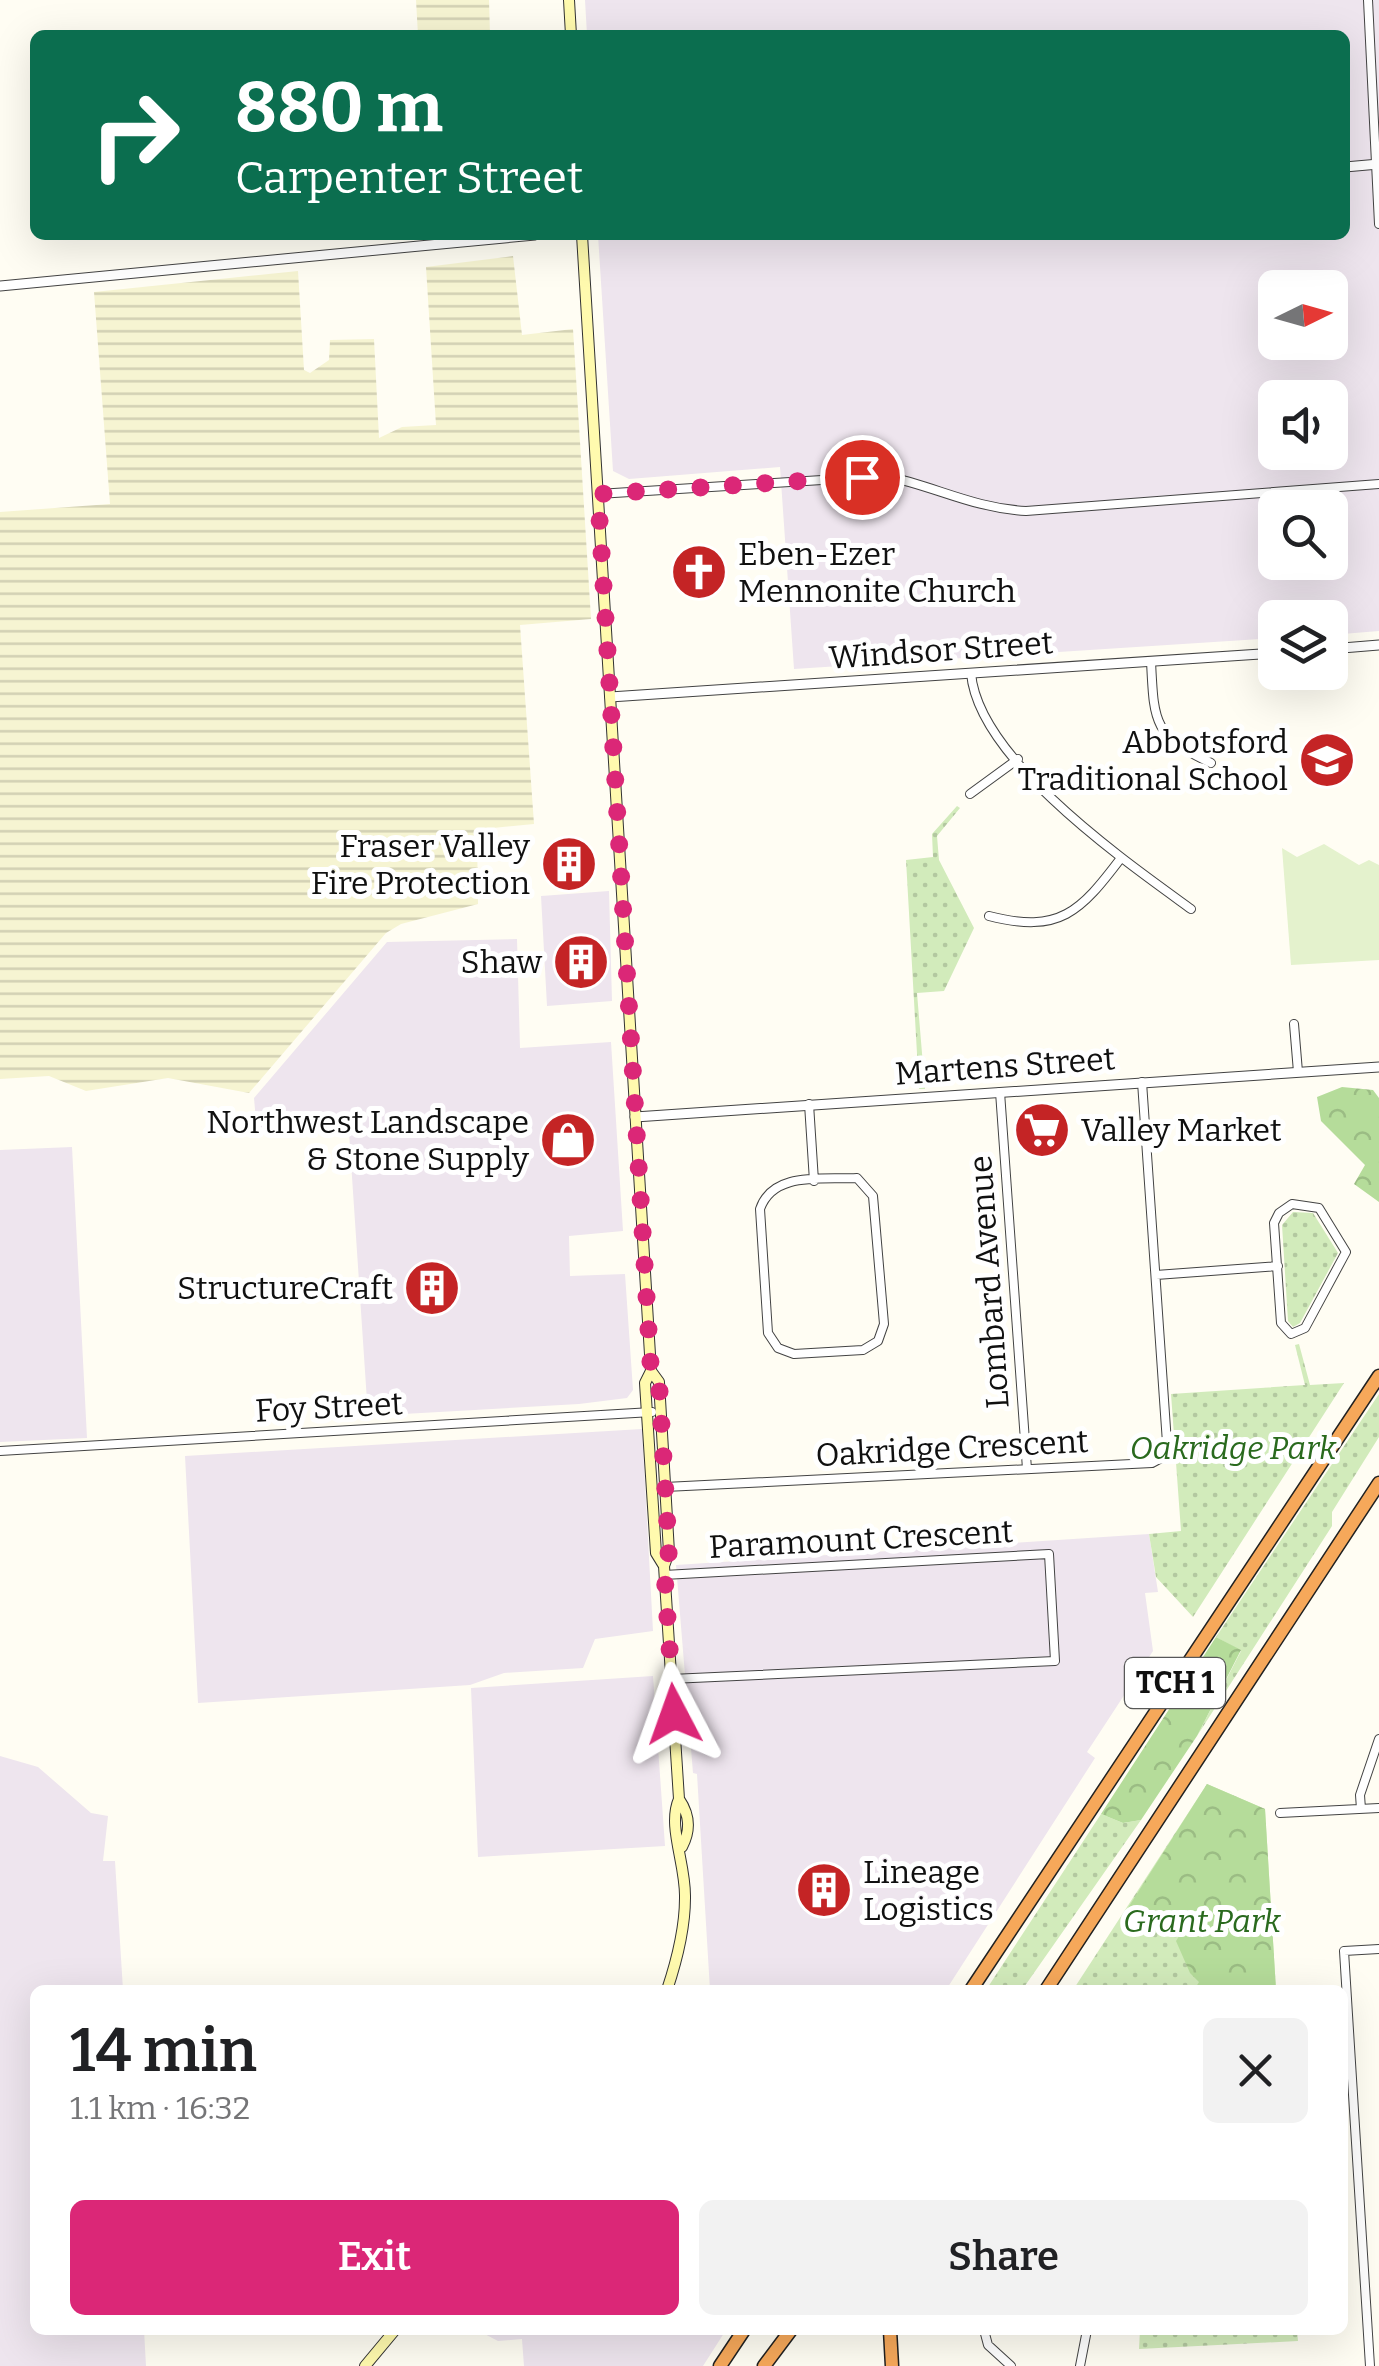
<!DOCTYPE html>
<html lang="en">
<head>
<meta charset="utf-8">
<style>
	body { margin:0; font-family:Bitter,serif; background:#f2f2f2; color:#202124; height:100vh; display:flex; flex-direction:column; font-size:38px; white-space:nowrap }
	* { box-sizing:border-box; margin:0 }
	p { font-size:32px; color:#757577 }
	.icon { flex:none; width:55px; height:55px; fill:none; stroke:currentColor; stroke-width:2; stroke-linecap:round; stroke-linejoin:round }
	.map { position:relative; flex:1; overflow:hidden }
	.panel { position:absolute; left:30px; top:1985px; width:1318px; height:350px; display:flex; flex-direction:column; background:#fff; border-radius:15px; box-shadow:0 10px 40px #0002 }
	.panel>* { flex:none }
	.guide { position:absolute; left:30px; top:30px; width:1320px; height:210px; border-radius:15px; box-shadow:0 10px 40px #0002; background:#0b6e4f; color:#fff; overflow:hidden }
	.needle { width:65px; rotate:85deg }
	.fabs { position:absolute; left:1258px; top:270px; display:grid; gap:20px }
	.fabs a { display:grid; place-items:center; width:90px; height:90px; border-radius:15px; background:#fff; box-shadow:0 10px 40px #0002; font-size:50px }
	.pin { position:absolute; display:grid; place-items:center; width:85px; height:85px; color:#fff; margin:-42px; border:5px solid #fff; border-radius:50%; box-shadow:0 2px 10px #0007 }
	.me { position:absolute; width:110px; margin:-55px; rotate:356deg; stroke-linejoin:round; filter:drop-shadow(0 0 8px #0008) }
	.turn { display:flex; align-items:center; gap:35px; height:210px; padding:0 40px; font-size:45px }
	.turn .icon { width:130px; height:130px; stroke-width:2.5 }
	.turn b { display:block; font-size:70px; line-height:85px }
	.round { display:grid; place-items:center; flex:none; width:105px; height:105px; border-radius:15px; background:#f2f2f2 }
	.head { display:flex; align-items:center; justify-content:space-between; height:170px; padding:0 40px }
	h1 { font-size:60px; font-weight:600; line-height:75px }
	.primary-button { display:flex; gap:20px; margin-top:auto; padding:20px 40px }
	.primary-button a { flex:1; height:115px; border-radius:15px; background:#db2777; color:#fff; font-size:40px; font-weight:600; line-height:115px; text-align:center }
	.primary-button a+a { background:#f2f2f2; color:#202124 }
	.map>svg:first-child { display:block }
	.industrial { fill:#eee5ee; fill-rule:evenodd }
	.farmland { fill:url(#farmland-rules) }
	.grass { fill:url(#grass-dots) }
	.forest { fill:url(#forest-crowns) }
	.pitch { fill:#e4f2cd }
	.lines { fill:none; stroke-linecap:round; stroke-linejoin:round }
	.minor-casing { stroke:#434343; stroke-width:10 }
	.tertiary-casing { stroke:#434343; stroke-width:11 }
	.secondary-casing { stroke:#323232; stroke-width:12 }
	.motorway-casing { stroke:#212121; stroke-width:15 }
	.minor { stroke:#fff; stroke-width:8 }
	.tertiary { stroke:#fff; stroke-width:9 }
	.secondary { stroke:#fffaae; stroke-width:10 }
	.motorway { stroke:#f6a85a; stroke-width:12 }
	.route { stroke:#db2777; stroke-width:18; stroke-dasharray:0 32.4 }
	.labels { text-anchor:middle; stroke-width:10; stroke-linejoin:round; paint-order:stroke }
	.shield { fill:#fff; stroke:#585858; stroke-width:2.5 }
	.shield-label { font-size:30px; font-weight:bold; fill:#101010 }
	.poi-label { font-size:32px; fill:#101010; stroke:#fff; text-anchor:end }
	.street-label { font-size:32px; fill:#101010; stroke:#fff }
	.park-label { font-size:32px; font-style:italic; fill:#2a6a1e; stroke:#fff }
</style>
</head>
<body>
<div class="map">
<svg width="1379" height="2366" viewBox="0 0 1379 2366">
	<defs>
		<pattern id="farmland-rules" width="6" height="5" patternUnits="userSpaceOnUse" patternTransform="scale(2.5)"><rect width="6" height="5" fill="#f6f4d2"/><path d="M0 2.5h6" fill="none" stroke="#d2d0b3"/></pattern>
		<pattern id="grass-dots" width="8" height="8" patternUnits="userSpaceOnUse" patternTransform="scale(2.5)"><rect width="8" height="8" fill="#d2ebbb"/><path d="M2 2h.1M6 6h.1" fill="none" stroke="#b3c8a0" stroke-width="1.8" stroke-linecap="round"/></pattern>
		<pattern id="forest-crowns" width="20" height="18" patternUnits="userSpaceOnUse" patternTransform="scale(2.5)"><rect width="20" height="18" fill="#b5dc9a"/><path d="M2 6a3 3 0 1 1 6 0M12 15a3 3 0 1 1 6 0" fill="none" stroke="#9bbc84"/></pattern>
	</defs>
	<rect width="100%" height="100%" fill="#fffdf3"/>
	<path class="industrial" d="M585 0H1379V631L1330 635V618H1275V638L794 669 780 467 629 479 613 471 598 235H1345V35H587ZM1275 288H1330V342H1275ZM1275 398H1330V452H1275ZM1275 508H1330V562H1275Z
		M609 891 612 1001 547 1006 541 896Z
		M517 939 520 1048 611 1042 623 1231 569 1236 570 1276 625 1274 633 1390 627 1398 579 1404 368 1416 349 1132 257 1133 254 1098 387 942Z
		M72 1147 87 1438 0 1442V1150Z
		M642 1429 653 1631 595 1639 583 1668 504 1673 470 1685 198 1703 185 1456Z
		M1149 1534 1158 1592 1145 1593 1153 1651 1087 1752 1095 1758 946 1990H710L697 1774 693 1773 676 1565Z
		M653 1676 665 1846 478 1857 471 1688Z
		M0 1756 38 1767 91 1813 108 1816 103 1861H115L123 1990H35V2330H144L146 2366H0Z
		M477 2330H726L703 2366H524L522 2339 498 2341Z"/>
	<path class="farmland" d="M416 0H489L490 35H418Z
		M513 256 522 335 573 329 591 619 520 625 534 824 483 829 477 834 478 904 401 924 386 933 249 1093 168 1078 86 1091 49 1076 0 1079V512L110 504 94 292 298 271 304 370 310 373 329 360 330 340 374 339 379 438 402 427 436 425 426 267Z"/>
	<path class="grass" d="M957 806 960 808 937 836 939 860 974 928 944 991 917 993 925 1089H919L906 860 933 857 932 834Z
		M1293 1212 1313 1213 1338 1253 1300 1323 1293 1327 1288 1321 1282 1225Z
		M1299 1344 1310 1385 1344 1383 1193 1617 1156 1577 1149 1534 1181 1531 1171 1394 1305 1385 1295 1345Z
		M1379 1394V1437L1332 1512V1526L1197 1736 1241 1651 1216 1637Z
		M1207 1784 1265 1809 1276 1990H1073Z
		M1101 1814 1123 1823 1141 1820 1022 1990H986Z
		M1140 2330H1297L1298 2341 1139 2349Z"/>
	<path class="forest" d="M1342 1087 1373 1090 1379 1098V1202L1354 1184 1365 1165 1321 1121 1317 1097Z
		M1216 1637 1241 1650 1197 1736 1141 1820 1123 1823 1101 1814Z
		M1207 1784 1265 1809 1276 1990H1194L1199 1982 1190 1973 1176 1941 1185 1927 1124 1914Z"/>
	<path class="pitch" d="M1324 844 1359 865 1369 860 1379 865V960L1291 965 1282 848 1297 857Z"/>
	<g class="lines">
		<g class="minor-casing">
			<path id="minor" d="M1368 0 1379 224
				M598 494 886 476C937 487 973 508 1026 511L1379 484
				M1151 661C1154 722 1153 736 1211 763
				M971 673C978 759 1125 861 1191 909
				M970 794 1018 759
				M989 916C1060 934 1080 912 1121 858
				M1294 1024 1298 1072
				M1000 1092 1027 1469
				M809 1104 814 1181
				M857 1178 873 1196 884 1324 878 1341 863 1350 794 1354 778 1348 768 1333 760 1209C773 1171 822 1180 857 1178Z
				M1292 1204 1319 1208 1346 1252 1305 1328 1291 1334 1281 1323 1274 1223 1279 1213Z
				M1156 1275 1278 1266
				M0 1451 652 1412
				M665 1487 1152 1463 1163 1457 1167 1443 1142 1082
				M664 1575 1049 1554 1055 1661 671 1679
				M1361 1809 1360 1795 1379 1739
				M1280 1813 1379 1808
				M984 2330 988 2345 1011 2366
				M1080 2366 1087 2330
				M1370 2366 1344 1951 1379 1949"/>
		</g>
		<g class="tertiary-casing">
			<path id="tertiary" d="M1345 167 1379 164
				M0 286 535 235
				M1330 649 1379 645
				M610 697 1275 653
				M635 1117 1379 1067"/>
		</g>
		<g class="secondary-casing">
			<path id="secondary" d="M569 0 571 35
				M582 235 651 1371 659 1382 669 1552 664 1566 679 1799C667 1826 686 1864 685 1898 685 1929 677 1960 667 1990
				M651 1371 645 1383 656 1553 664 1566
				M679 1799C690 1815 691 1830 682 1847
				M365 2366 395 2330"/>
		</g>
		<g class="motorway-casing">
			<path id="motorway" d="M971 1990 1379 1376
				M1046 1990 1379 1483
				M890 2330 892 2366
				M720 2366 744 2330
				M764 2366 791 2330"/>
		</g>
		<use href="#minor" class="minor"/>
		<use href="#tertiary" class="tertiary"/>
		<use href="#secondary" class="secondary"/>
		<use href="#motorway" class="motorway"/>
	</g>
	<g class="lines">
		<path class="route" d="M674 1714 664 1566 669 1552 659 1382 651 1371 598 494 862 477"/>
	</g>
	<defs>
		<g id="church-disc" transform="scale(2.875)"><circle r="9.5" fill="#c42425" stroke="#fff"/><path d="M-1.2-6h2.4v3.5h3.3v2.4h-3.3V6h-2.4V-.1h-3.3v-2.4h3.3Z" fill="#fff"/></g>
		<g id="school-disc" transform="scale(2.875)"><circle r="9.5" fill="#c42425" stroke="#fff"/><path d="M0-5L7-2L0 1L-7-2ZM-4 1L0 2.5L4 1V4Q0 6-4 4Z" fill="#fff"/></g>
		<g id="building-disc" transform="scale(2.875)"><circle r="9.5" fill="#c42425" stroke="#fff"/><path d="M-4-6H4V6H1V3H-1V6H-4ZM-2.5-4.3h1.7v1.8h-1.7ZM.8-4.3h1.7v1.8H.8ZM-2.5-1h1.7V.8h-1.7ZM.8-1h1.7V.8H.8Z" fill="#fff"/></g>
		<g id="supermarket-disc" transform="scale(2.875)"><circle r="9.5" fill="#c42425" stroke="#fff"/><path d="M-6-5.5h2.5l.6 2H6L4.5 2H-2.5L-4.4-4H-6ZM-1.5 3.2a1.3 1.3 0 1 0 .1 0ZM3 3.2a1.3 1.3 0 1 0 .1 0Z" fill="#fff"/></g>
		<g id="shop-disc" transform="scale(2.875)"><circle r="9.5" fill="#c42425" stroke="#fff"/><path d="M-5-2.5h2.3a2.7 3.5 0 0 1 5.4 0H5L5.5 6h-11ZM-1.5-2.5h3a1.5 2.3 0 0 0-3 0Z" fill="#fff"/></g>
	</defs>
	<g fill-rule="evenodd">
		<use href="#church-disc" x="699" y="572"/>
		<use href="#school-disc" x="1327" y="760"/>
		<use href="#building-disc" x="569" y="864"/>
		<use href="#building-disc" x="581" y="962"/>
		<use href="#supermarket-disc" x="1042" y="1130"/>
		<use href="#shop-disc" x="568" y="1140"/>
		<use href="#building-disc" x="432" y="1288"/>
		<use href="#building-disc" x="824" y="1890"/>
	</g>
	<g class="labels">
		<rect class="shield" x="1125" y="1658" width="100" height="50" rx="8"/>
		<g class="shield-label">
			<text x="1175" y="1693">TCH 1</text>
		</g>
		<g class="poi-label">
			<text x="738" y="565" text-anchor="start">Eben-Ezer<tspan x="738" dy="37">Mennonite Church</tspan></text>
			<text x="1288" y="753">Abbotsford<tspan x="1288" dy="37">Traditional School</tspan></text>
			<text x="530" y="857">Fraser Valley<tspan x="530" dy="37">Fire Protection</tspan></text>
			<text x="542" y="973">Shaw</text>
			<text x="529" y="1133">Northwest Landscape<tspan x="529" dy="37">&amp; Stone Supply</tspan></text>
			<text x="1081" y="1141" text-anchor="start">Valley Market</text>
			<text x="393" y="1299">StructureCraft</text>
			<text x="863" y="1883" text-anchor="start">Lineage<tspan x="863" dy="37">Logistics</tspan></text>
		</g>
		<g class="street-label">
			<text transform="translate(941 650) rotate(-4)" y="11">Windsor Street</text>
			<text transform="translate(1005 1066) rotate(-4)" y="11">Martens Street</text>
			<text transform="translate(989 1282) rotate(-94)" y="11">Lombard Avenue</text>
			<text transform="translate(329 1407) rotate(-3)" y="11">Foy Street</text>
			<text transform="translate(952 1448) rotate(-3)" y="11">Oakridge Crescent</text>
			<text transform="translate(861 1539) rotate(-3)" y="11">Paramount Crescent</text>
		</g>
		<g class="park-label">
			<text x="1233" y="1459">Oakridge Park</text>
			<text x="1202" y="1932">Grant Park</text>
		</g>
	</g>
</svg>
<div class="fabs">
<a><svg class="needle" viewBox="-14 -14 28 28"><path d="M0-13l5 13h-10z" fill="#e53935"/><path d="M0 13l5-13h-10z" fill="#757577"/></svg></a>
<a><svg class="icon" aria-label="sound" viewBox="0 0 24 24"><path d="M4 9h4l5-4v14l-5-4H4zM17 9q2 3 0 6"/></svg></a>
<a><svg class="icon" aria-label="search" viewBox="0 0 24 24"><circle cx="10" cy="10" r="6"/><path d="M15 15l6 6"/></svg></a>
<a><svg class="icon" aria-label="layers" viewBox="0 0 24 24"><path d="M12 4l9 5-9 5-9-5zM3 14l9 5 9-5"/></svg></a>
</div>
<div class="pin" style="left:862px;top:477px;background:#d93025"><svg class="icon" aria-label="arrive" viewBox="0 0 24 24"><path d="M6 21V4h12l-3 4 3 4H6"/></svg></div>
<svg class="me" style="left:674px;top:1714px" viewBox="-20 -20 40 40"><path d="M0-17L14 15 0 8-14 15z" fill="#db2777" stroke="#fff" stroke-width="4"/></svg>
<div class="guide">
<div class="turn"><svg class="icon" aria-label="right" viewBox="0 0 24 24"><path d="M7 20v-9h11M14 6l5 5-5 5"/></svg><div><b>880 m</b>Carpenter Street</div></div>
</div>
<section class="panel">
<div class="head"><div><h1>14 min</h1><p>1.1 km · 16:32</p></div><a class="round"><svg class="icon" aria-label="close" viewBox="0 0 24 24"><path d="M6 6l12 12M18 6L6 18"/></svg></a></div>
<div class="primary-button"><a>Exit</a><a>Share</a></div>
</section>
</div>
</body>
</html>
